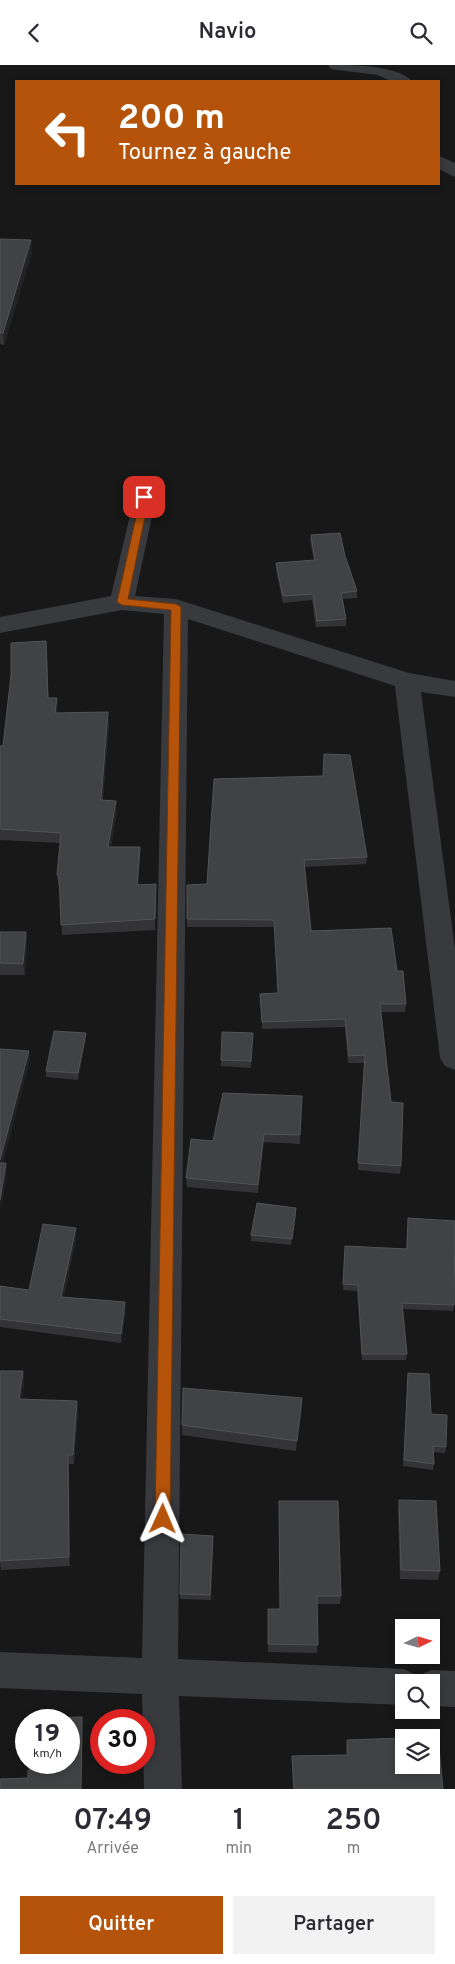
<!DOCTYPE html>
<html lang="fr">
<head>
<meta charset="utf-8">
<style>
	body { margin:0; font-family:Overpass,sans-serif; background:#f2f2f3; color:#2b2b33; height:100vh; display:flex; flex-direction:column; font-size:19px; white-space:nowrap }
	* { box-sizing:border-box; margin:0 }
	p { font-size:16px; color:#7c7c81 }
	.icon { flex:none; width:28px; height:28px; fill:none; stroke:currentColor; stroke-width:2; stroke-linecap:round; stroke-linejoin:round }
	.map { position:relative; height:1724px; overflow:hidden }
	.sheet { display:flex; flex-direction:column; background:#fff; flex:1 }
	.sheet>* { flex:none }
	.banner { position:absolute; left:15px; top:15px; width:425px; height:105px; border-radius:0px; box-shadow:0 2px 8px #0003; background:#b45309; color:#fff; overflow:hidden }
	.needle { width:32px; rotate:85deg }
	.controls { position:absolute; left:395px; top:1554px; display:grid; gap:10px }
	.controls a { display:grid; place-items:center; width:45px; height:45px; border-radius:0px; background:#fff; box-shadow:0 2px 8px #0003; font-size:25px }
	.speed { position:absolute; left:15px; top:1644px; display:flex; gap:10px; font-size:25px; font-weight:700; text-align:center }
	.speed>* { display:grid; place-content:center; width:65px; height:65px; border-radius:50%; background:#fff; box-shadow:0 2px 8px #0003; line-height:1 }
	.speed small { font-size:12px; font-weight:400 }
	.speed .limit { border:8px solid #d22; background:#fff; color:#111 }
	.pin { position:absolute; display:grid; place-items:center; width:42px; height:42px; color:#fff; margin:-21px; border-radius:10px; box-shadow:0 2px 8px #0006 }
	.me { position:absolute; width:55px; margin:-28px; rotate:1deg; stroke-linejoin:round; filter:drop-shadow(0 0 4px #0008) }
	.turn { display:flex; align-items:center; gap:18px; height:105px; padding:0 20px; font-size:22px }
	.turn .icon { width:65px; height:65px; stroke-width:2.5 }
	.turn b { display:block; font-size:35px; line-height:42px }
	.eta { display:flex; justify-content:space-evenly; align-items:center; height:85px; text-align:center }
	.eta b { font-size:30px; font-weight:600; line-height:35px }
	.cta { display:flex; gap:10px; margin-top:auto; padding:10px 20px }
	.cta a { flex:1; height:58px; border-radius:0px; background:#b45309; color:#fff; font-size:20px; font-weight:600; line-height:58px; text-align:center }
	.cta a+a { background:#f2f2f3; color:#2b2b33 }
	header { display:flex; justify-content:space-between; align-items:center; height:65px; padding:0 20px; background:#fff; font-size:22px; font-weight:600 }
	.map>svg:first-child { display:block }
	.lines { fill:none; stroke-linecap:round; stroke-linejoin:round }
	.minor { fill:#393a3e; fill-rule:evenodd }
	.wall { fill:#343437 }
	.shaded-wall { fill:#232325 }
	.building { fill:#414244; stroke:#525356 }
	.route { fill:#b45309; stroke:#753606 }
</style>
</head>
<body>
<header><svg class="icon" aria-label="back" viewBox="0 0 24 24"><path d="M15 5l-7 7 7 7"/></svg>Navio<svg class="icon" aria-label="search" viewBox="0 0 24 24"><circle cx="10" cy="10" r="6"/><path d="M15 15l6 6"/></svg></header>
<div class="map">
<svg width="455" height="1724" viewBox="0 0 455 1724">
	<rect width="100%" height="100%" fill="#181819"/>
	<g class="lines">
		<path class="minor" d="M328 0C351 0 397 0 412 16H391L377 10 331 4Z
			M439 91 455 98V112L439 104Z
			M145 426 153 428 156 433 135 531 176 534 409 608 455 616V632L421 627 455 884V1005L445 1001 440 993 395 621 188 554 178 1594 404 1604 418 1611 431 1605 455 1606V1642L431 1641V1618H404V1640L179 1631 182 1724H144L142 1629 0 1623V1587L142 1593 164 549 122 545 0 568V552L111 531 134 433 137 428Z"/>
	</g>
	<path class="wall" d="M0 174 32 187 4 280 0 279Z
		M311 470 345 491 357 526V533L343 534 346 554V561L316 562 312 535 283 538 276 505V498L314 495 310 476Z
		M47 586 48 633 58 643 57 648 109 657 103 735 117 746 111 782H140V792L138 820 156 819 155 865 62 870 60 820H58L57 810 60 778 0 775V681H3Z
		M214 714 367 792 366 799 304 802 311 866 397 906 406 939 405 947H381L391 1037 401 1101 400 1109 358 1105 364 998H348L345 962 262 964 260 929 278 928 274 862H187V820L207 819Z
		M0 867H26L27 878 25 910H0Z
		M86 968V974L78 1015 46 1012V1006Z
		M253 968 251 1003 221 1001V995Z
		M223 1028 300 1070V1079L263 1077 258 1128 187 1122 186 1113 213 1076Z
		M296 1149 291 1180 251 1176V1170Z
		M408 1153 454 1240 453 1246 403 1244 407 1289 406 1295H362L357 1226 343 1225 345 1181 406 1184Z
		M76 1173 64 1232 126 1246 121 1278 0 1262V1221L29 1225Z
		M23 1306 24 1316 22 1334 78 1345 74 1399H69L70 1501 1 1505 0 1496Z
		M408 1308 431 1349 446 1382 445 1388 433 1387 434 1399 433 1405 403 1401Z
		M302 1333 296 1386 182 1370V1360Z
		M399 1435 440 1506 438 1515 400 1514 398 1445Z
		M279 1436 341 1531 340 1539H317V1588L268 1587V1544H280Z
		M213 1476 211 1535 180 1534V1529Z
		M347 1675 443 1724H293L292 1699V1691L346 1690V1683Z"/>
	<path class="shaded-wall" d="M31 175 32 187 4 280 3 268Z
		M46 576 47 586 49 643 48 633Z
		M57 633 58 643 56 658 55 648Z
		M108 647 109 657 102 745 101 735Z
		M116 736 117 746 109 792 108 782Z
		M140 782V792L138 830 137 820Z
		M26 867 27 878 25 910 23 899Z
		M86 968V974L78 1015V1008Z
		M29 986 30 995 1 1106 0 1095Z
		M264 1069 263 1077 258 1128V1120Z
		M6 1098 7 1107 1 1145 0 1135Z
		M76 1163V1173L62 1242 61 1232Z
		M125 1237 126 1246 121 1278V1269Z
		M23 1306 24 1316 21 1343 19 1334Z
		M302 1333V1343L296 1386 297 1376Z
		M77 1336 78 1345 74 1399 73 1390Z
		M68 1390 69 1399 70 1501 69 1492Z
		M82 1652 83 1659 82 1724H81Z"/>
	<path class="building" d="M0 174 31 175 3 268H0Z
		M340 468 345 491 357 526 341 528 346 554 317 556 313 529 283 531 276 498 315 495 311 470Z
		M46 576 48 633H57L55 648 108 647 101 735 116 736 108 782H140L137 820 156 819 155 854 61 860 59 810H57L61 768 0 764V681H3L11 610V578Z
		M324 689 350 690 367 792 304 795 311 866 391 863 397 906H403L406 939H380L391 1037 403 1038 401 1101 358 1098 365 990 349 991 345 954 262 957 260 929 278 928 274 855 187 854V820L207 819 214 714 323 711Z
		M0 867H26L23 899 0 898Z
		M54 966 86 968 78 1008 46 1006Z
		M222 967 253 968 251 996 221 995Z
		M0 984 29 986 0 1095Z
		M223 1028 302 1031 300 1070 264 1069 258 1120 186 1113 191 1074 213 1076Z
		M0 1098H6L0 1135Z
		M257 1138 296 1143 292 1174 251 1170Z
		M408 1153 455 1156 454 1240 402 1238 407 1289H362L358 1220 343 1219 345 1181 407 1184Z
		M43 1159 76 1163 61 1232 125 1237 121 1269 0 1254V1221L29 1225Z
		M0 1306H23L19 1334 77 1336 73 1390H68L69 1492 0 1496Z
		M408 1308 429 1309 431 1349 447 1350 446 1382 433 1381 434 1399 404 1395Z
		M183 1323 302 1333 297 1376 182 1360Z
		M399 1435 436 1436 440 1506 401 1505Z
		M279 1436H338L341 1531H317L318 1580 268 1579V1544H280Z
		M181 1469 213 1471 210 1530 180 1529Z
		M82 1652 81 1724H0V1714L28 1713V1705L44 1704V1698H69V1655H44V1653Z
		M424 1672H438L443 1724H294L292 1691 348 1690 347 1675 404 1673V1700H431V1672Z"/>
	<path class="route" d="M141 430H148L149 432 128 534 176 539 181 542 170 1454 168 1459 163 1460 158 1459 155 1454 171 545 122 540 117 537Z"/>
</svg>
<div class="controls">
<a><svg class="needle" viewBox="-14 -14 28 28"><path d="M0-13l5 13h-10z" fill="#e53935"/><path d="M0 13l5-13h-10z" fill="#7c7c81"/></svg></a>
<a><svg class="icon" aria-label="search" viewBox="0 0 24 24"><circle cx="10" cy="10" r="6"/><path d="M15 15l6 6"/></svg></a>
<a><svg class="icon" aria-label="layers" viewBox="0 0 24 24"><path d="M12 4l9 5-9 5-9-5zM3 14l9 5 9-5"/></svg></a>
</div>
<div class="speed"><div>19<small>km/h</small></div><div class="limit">30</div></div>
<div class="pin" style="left:144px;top:432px;background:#d93025"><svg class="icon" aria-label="arrive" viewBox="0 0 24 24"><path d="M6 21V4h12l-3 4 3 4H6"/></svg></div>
<svg class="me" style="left:163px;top:1454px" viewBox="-20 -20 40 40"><path d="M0-17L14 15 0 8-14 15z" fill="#b45309" stroke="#fff" stroke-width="4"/></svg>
<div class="banner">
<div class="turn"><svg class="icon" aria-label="left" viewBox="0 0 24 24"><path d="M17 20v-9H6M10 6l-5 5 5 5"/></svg><div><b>200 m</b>Tournez à gauche</div></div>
</div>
</div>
<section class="sheet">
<div class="eta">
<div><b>07:49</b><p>Arrivée</p></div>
<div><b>1</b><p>min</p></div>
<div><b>250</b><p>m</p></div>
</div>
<div class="cta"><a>Quitter</a><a>Partager</a></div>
</section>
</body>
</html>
